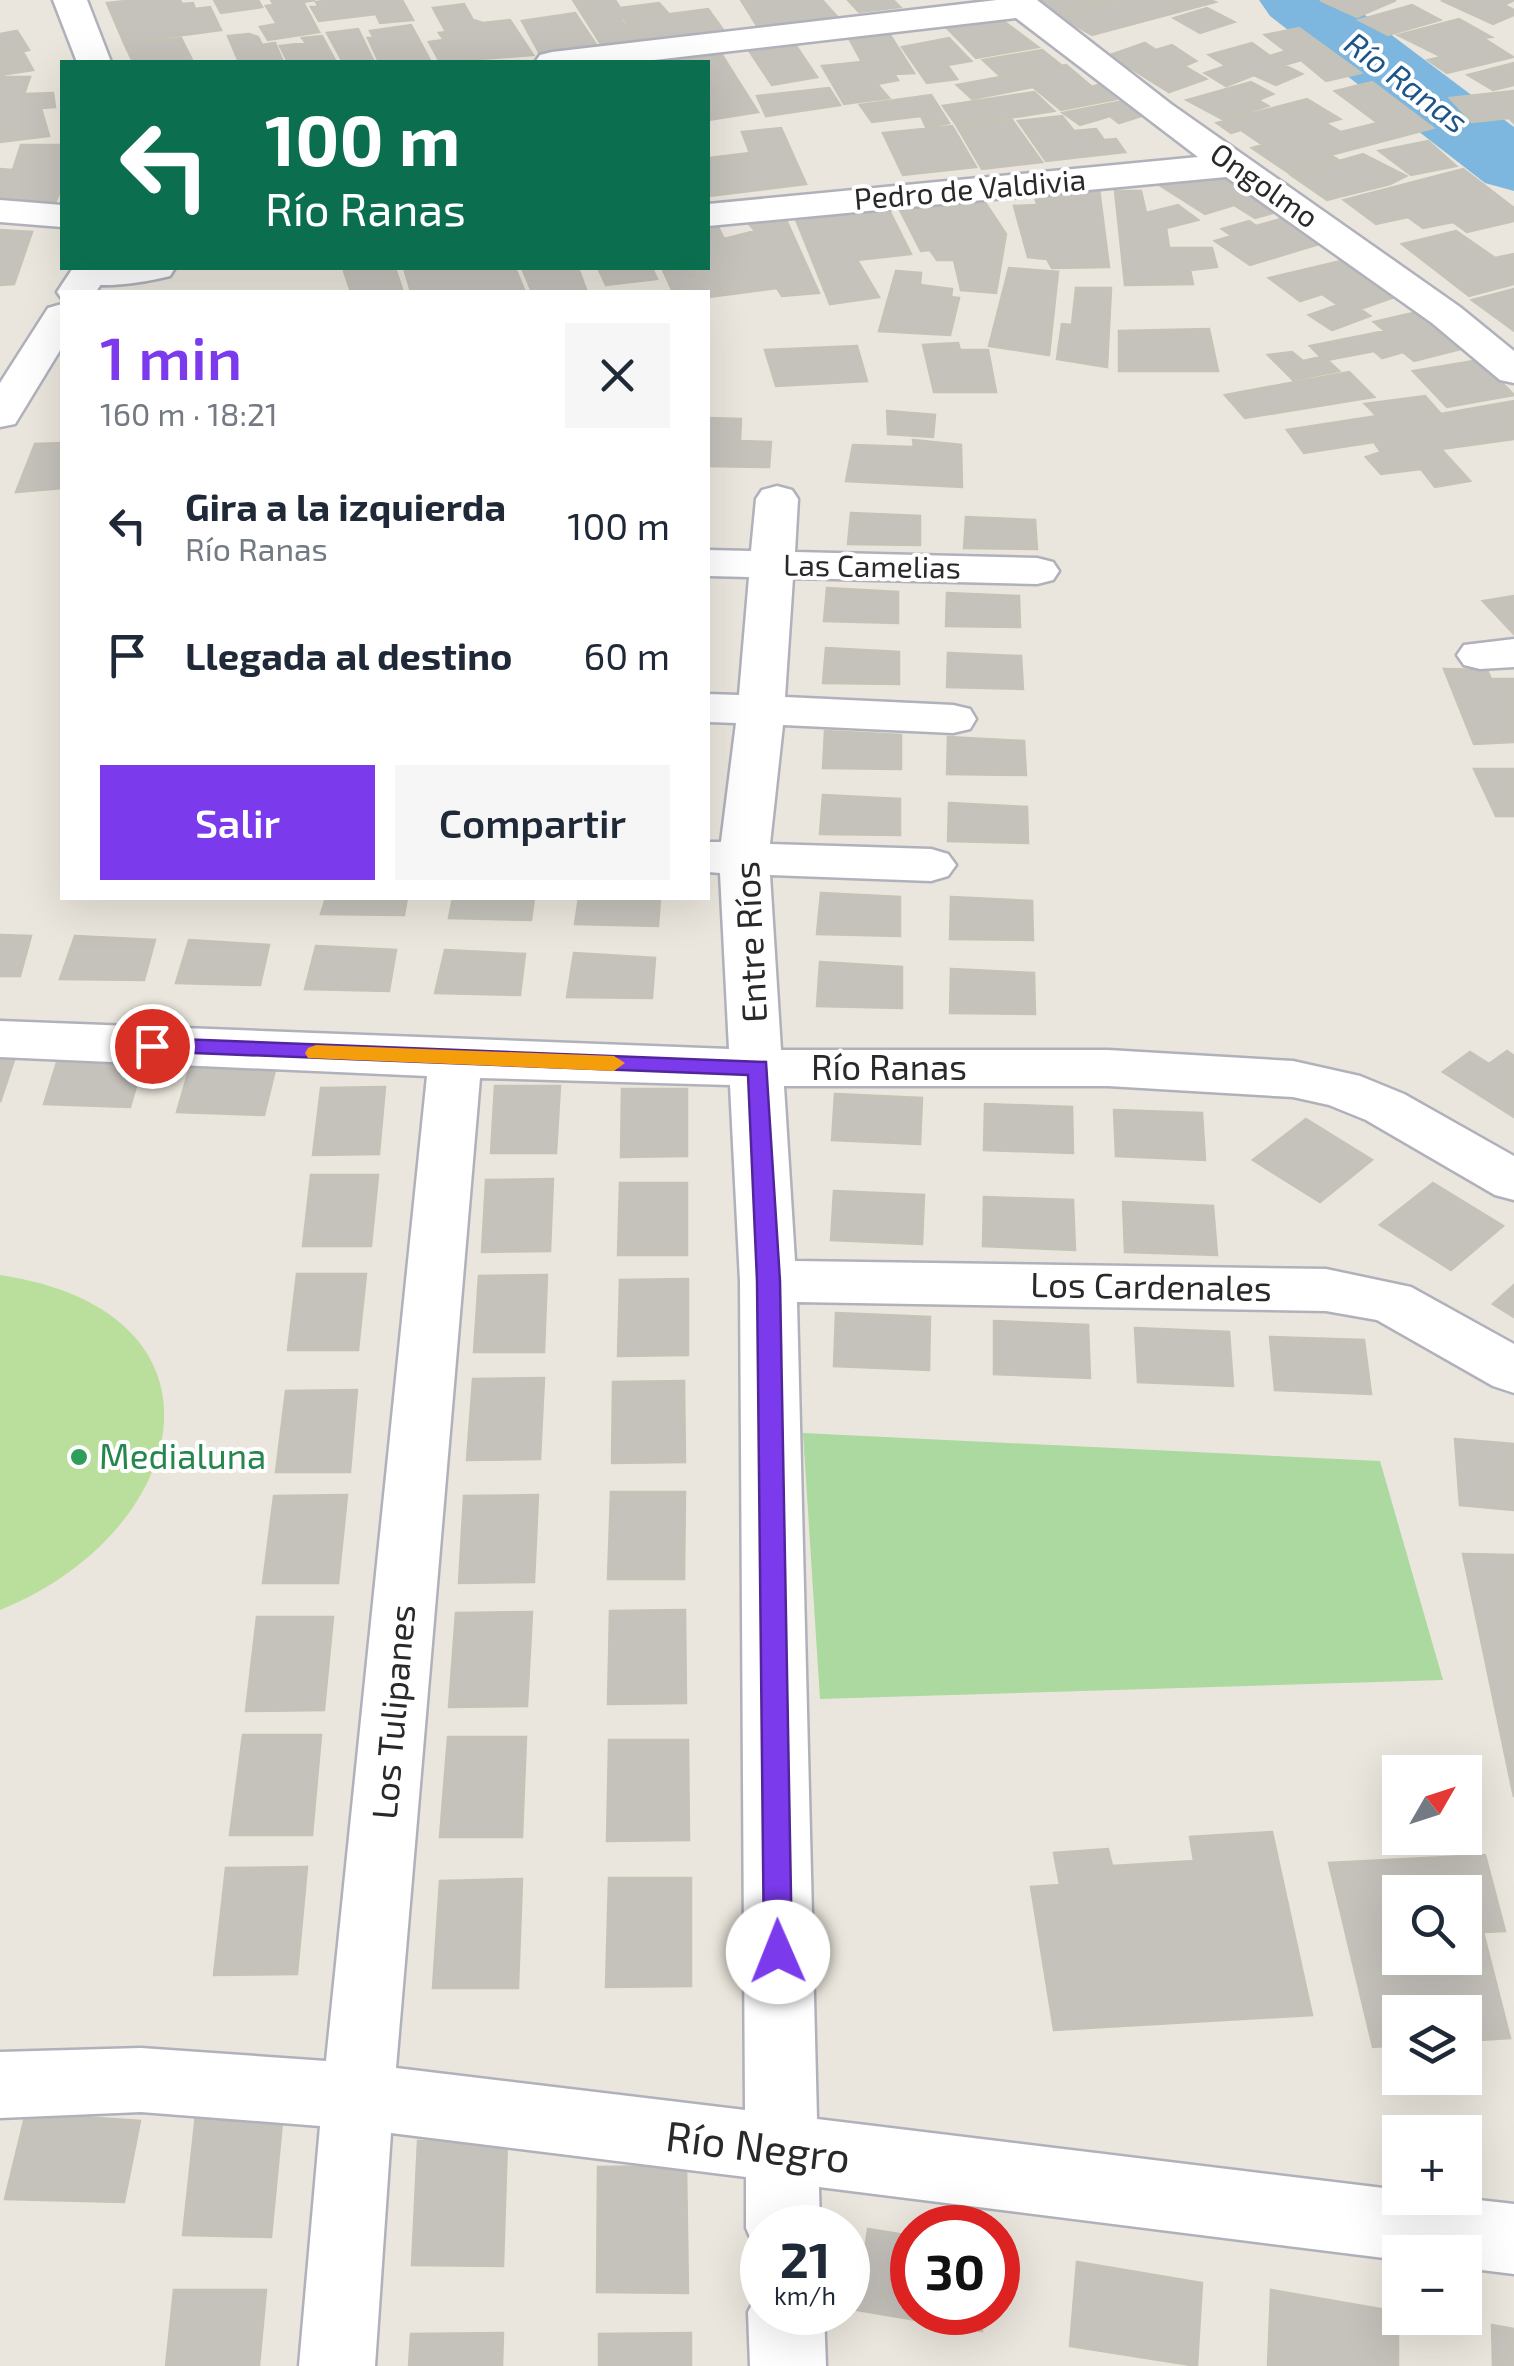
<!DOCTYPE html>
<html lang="es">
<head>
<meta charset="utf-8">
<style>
	body { margin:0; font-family:"Exo 2",sans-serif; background:#f6f6f7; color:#1f2937; height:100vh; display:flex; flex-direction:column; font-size:38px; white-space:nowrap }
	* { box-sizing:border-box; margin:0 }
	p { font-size:32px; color:#747a83 }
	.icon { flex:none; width:55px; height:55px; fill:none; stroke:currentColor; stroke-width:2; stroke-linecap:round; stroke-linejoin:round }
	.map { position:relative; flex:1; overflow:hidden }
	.side { position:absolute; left:60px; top:290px; width:650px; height:610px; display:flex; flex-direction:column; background:#fff; border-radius:0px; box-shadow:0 10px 40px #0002 }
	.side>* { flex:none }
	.guide { position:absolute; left:60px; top:60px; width:650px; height:210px; border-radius:0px; box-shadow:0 10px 40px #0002; background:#0b6e4f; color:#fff; overflow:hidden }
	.needle { width:65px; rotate:51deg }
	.tools { position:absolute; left:1382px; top:1755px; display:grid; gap:20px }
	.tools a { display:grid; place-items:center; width:100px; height:100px; border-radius:0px; background:#fff; box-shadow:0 10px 40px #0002; font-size:50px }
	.speed { position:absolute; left:740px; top:2205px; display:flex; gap:20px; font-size:50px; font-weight:700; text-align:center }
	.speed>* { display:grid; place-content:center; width:130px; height:130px; border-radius:50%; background:#fff; box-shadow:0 10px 40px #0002; line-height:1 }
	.speed small { font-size:25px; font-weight:400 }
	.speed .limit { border:15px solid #d22; background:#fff; color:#111 }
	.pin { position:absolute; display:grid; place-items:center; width:85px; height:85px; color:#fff; margin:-42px; border:5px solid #fff; border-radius:50%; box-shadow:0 2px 10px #0007 }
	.me { position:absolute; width:110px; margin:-55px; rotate:359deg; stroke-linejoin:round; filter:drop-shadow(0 0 8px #0008) }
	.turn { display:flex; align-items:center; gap:35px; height:210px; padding:0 40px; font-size:45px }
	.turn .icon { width:130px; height:130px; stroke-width:2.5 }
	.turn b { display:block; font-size:70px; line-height:85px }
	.round { display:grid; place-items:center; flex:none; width:105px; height:105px; border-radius:0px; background:#f6f6f7 }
	.summary { display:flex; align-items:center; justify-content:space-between; height:170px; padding:0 40px }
	h1 { font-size:60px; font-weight:600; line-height:75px; color:#7c3aed }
	.action { display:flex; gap:20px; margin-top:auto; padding:20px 40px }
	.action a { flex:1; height:115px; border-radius:0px; background:#7c3aed; color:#fff; font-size:40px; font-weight:600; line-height:115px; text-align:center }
	.action a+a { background:#f6f6f7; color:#1f2937 }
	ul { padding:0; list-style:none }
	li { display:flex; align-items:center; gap:30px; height:130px; padding:0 40px }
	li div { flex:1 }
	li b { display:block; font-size:38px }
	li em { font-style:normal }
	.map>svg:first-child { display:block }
	.green { fill:#abd9a0 }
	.pitch { fill:#badf9d }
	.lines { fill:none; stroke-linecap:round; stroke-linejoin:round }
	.river { fill:#7db7df; fill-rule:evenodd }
	.building { fill:#c5c2bc; stroke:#c5c2b7; stroke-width:2.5; fill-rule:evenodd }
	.minor-casing { stroke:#b0b1bb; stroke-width:5 }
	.tertiary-casing { stroke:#b0b1bb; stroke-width:5 }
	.minor { fill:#fff; fill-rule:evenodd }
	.tertiary { fill:#fff; fill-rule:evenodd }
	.route { fill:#7c3aed; stroke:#51269a; stroke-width:2.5 }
	.slow { fill:#f59e0b }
	.leisure-dot { fill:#2e9e5b; stroke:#fff; stroke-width:4 }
	.labels { text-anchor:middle; stroke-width:8; stroke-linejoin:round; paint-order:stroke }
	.far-street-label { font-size:30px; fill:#292929; stroke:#fff }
	.far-water-label { font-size:32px; font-style:italic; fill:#1e5589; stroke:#fff }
	.street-label { font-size:35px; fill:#292929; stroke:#fff }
	.leisure-label { font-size:35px; fill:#27864d; stroke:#fff; text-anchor:start }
	.near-street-label { font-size:42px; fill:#292929; stroke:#fff }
</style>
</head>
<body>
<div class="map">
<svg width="1514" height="2366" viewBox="0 0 1514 2366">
	<rect width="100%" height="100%" fill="#eae6dd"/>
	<path class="green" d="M803 1433 1380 1461 1443 1680 820 1699Z"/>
	<path class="pitch" d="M0 1275C245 1312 191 1533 0 1610Z"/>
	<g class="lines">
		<path class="river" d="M1259 0H1345L1514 127V191L1485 183 1270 16Z"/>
	</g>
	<path class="building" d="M135 0H180L182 4 193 3 195 9 210 7 221 30 124 43 107 3Z
		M214 0H258L262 7 221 13Z
		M271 0H315L303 2 319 32 268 40 260 27 277 24 266 6 274 5Z
		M332 0H402L413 20 380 23 376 14 319 21 311 7H319L316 2Z
		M573 0H615L620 8 659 3 668 13 621 19 636 44 604 49Z
		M741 0H822L841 21 759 29Z
		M848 0H893L900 7 859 12Z
		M1036 0H1112L1060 15Z
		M1118 0H1210L1215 2 1092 35 1061 17Z
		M1320 0H1396L1357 17Z
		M1441 0H1514L1504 5 1514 10V15L1493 24Z
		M464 4 473 20 483 23 510 20 533 55 440 62 429 42 444 40 439 33 446 32 433 8Z
		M1412 5 1440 20 1388 35 1359 20Z
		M1207 8 1234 22 1200 33 1174 18Z
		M708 9 726 34 637 44 625 20Z
		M575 13 599 49 541 56 522 21Z
		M1459 19 1491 37 1483 38 1513 57 1447 73 1428 60 1442 57 1398 35Z
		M1003 21 1038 47 976 58 947 28Z
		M411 25 431 62H379L368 38H374L370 31Z
		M1299 28 1361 73 1326 81 1301 60 1284 65 1302 74 1276 85 1254 75 1226 86 1205 73 1226 66 1209 55 1252 43 1270 56 1286 51 1265 35Z
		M358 29 374 62H343L327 33Z
		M17 31 29 50 0 56V34Z
		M249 34 258 37 262 45 275 43 283 62H239L228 36Z
		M890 35 914 73 894 74 898 80 877 84 889 98 844 104 822 66 862 62 850 40Z
		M322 36 336 62H288L280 46 306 43 302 38Z
		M181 38 193 62H133L125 45Z
		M949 38 971 61 947 65 957 79 927 83 902 47Z
		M1145 43 1156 50 1172 45 1196 61 1184 66 1206 79 1169 92 1110 55Z
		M796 46 817 77 772 85 750 52Z
		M1042 50 1061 65 999 75 983 60Z
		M23 52 33 70 0 75V57Z
		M720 52 758 112 708 120V62L660 59Z
		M1514 63V85L1493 90 1468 75Z
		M1066 65 1092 87 1098 85 1116 99 1061 110 1033 87 972 99 957 85Z
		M0 77H30L24 94 53 93 55 107 41 108 49 136 0 142Z
		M1251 82 1273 94 1258 100 1268 106 1224 120 1187 100Z
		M1372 82 1433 128 1330 155 1337 159 1289 173 1252 148 1263 145 1241 130 1231 133 1217 123 1307 99 1340 119 1325 123 1341 132 1378 123 1335 91Z
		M829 88 840 105 766 116 757 96Z
		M1514 91V123L1509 118 1472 122 1450 98Z
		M1034 92 1054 111 957 126 943 106Z
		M931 95 949 123 926 127 921 116 872 122 860 105Z
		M1123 101 1144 115 1119 123 1110 116 1080 125 1063 113Z
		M1062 116 1074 131 1096 129 1104 140 1116 139 1125 152 1046 161 1018 121Z
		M1012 120 1042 162 982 169 958 128Z
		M952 126 976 167 903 175 883 133Z
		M781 128 806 184 708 196V158L750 153 742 132Z
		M1428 141 1456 166 1411 175 1379 151Z
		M21 145H62V187L54 205 0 204V169L13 170Z
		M1363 154 1406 176 1390 184 1327 200 1291 175Z
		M1463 169 1514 208V221L1467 232 1453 222 1423 228 1408 217 1376 224 1344 200Z
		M1224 171 1283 210 1255 218 1234 205 1205 214 1161 186Z
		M1099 189 1109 267 1052 268 1047 259 1028 257 1014 206 1037 205 1034 192Z
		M1115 191H1141L1146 213 1178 205 1198 220 1166 228 1169 248H1212L1217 267 1190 270 1193 284 1125 285Z
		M984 201 1006 234 996 293 961 290 954 260H937L930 250 921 251 900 210Z
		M889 210 911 254 857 260 879 297 830 304 795 217Z
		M1284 218 1319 244 1250 265 1215 241 1232 236 1222 229 1249 221 1256 226Z
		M787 222 819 293 782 296 777 288 708 297V292H673L662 268H708V228L718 227 724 239 755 231 750 225Z
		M0 230 32 232 14 284 0 285Z
		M1456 231 1495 258 1514 254V284L1469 296 1402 244Z
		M1349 259 1397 296 1360 309 1370 316 1332 330 1309 315 1338 305 1322 294 1300 301 1269 278Z
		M343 268H395L403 292H351Z
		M404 268H515L525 292H411Z
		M522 268H578L587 292H532Z
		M598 268H652L657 279 606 285Z
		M1009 268 1058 272 1049 355 989 346Z
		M896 271 921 273 920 285 952 289 951 297 959 298 950 335 879 331Z
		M1076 288H1111L1107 367 1057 359 1062 324 1072 325Z
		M1514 289 1513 330 1472 300Z
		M1417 312 1465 348 1414 361 1403 352 1382 358 1374 351 1327 360 1339 371 1293 380 1268 355 1292 352 1303 361 1321 357 1310 346 1385 331 1374 322Z
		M1209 329 1218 371H1119V331Z
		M958 343 960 350H988L996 392H934L923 345Z
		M857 346 867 381 776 386 765 350Z
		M1479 360 1514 395 1447 407 1413 371Z
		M1349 372 1374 397 1245 418 1225 395Z
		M1425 396 1441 414 1514 401V439L1441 449 1470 481 1435 487 1421 469 1381 474 1366 457 1381 452 1374 442 1304 453 1287 430 1377 416 1365 404Z
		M887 411 935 415 933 437 888 434Z
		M708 418 741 419 740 441 771 442 769 467 708 466Z
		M913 440 961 445 962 487 846 481 853 445 914 447Z
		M62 443V488L16 492 35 444Z
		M851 513 920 516V545L848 544Z
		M966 517 1035 520 1037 549 964 548Z
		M827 588 898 592V623L824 621Z
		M947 593 1019 596 1020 627 946 626Z
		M1514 596V634L1483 601Z
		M826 648 899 652V684L823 683Z
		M948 653 1021 656 1023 689 947 687Z
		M1444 669 1487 670 1491 679H1514V742L1474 744Z
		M825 731 901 735V769L823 768Z
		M948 737 1024 741 1026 775 947 774Z
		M1474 769H1514V816H1496Z
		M823 795 900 799V835L820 834Z
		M949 803 1027 807 1028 843 948 841Z
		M821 893 900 897V936L817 934Z
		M951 897 1032 901 1033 940 950 939Z
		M326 898H407L404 915 321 914Z
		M453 898H534L531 920 449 918Z
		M579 898H660L658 926 575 924Z
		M0 935 31 936 20 976H0Z
		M75 936 155 940 144 980 60 979Z
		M189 940 269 945 260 985 176 983Z
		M316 946 396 950 389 991 305 989Z
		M445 950 525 954 520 995 435 993Z
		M574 953 655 958 652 998 567 997Z
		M820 962 902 967V1008L817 1006Z
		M951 969 1034 973 1035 1014 950 1013Z
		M1507 1051 1514 1056V1117L1443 1072 1470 1052 1489 1064Z
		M0 1057H15L0 1102Z
		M58 1059 143 1062 130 1107 44 1104Z
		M190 1067 275 1070 264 1115 177 1112Z
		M495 1086H560L556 1153H491Z
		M385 1087 379 1154 313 1155 321 1088Z
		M622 1089H687V1156L621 1157Z
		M835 1094 922 1098 920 1144 832 1140Z
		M985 1104 1072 1107 1073 1153 984 1150Z
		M1114 1110 1202 1113 1205 1160 1116 1156Z
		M1306 1119 1372 1160 1320 1202 1253 1160Z
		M311 1175H378L371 1246H303Z
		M553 1179 550 1251 482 1252 486 1180Z
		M620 1183H687V1255H618Z
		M1433 1183 1503 1226 1451 1270 1380 1225Z
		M834 1191 924 1195 922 1244 831 1240Z
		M984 1197 1073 1200 1075 1250 983 1246Z
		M1123 1202 1213 1206 1217 1255 1125 1252Z
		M297 1274H366L358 1350H288Z
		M547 1275 544 1352H474L479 1276Z
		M688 1279V1355L618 1356 620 1280Z
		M1514 1285V1317L1493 1304Z
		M836 1313 930 1317 929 1370 834 1366Z
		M994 1321 1088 1325 1090 1378 994 1374Z
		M1135 1328 1229 1332 1233 1386 1138 1382Z
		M1270 1337 1364 1340 1371 1394 1275 1390Z
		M544 1378 540 1459 467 1460 473 1379Z
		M684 1381 685 1462 612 1463 613 1382Z
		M357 1390 350 1472H276L286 1391Z
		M1455 1439 1514 1444V1510L1460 1505Z
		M611 1492H685L684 1579H608Z
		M347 1495 338 1583H263L274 1496Z
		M538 1495 534 1582 459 1583 464 1496Z
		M1463 1554 1514 1555V1797Z
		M685 1610 686 1703 608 1704 610 1611Z
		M532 1612 527 1706 449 1707 456 1613Z
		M257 1617H333L324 1710 246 1711Z
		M243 1735H321L312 1835H230Z
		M448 1737H526L522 1837H440Z
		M609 1740H688L689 1840 607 1841Z
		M1272 1832 1312 2015 1054 2030 1031 1887 1060 1885 1054 1853 1108 1849 1112 1866 1194 1861 1190 1837Z
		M1485 1855 1505 1931 1483 1932 1510 2038 1465 2041V2012H1400V2045L1373 2047 1329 1863ZM1400 1892H1465V1958H1400Z
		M307 1867 297 1974 214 1975 226 1868Z
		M609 1878H691V1986L606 1987Z
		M522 1879 518 1988H433L440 1881Z
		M283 2112 271 2237 183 2235 196 2114Z
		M26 2113 140 2121 124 2202 5 2199Z
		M418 2141H507L503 2266 412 2265Z
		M686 2166 688 2293 597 2292 598 2167Z
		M868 2229 912 2236V2312H984L982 2331 857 2310Z
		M1077 2262 1202 2283 1197 2366 1070 2346Z
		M174 2290H266L259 2366H166Z
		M1271 2290 1398 2312V2366H1268Z
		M1492 2325 1514 2329V2366H1493Z
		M503 2333 502 2366H409L411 2334Z
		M691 2333V2366H599V2334Z"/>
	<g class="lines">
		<g class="minor-casing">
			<path id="minor" d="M997 0H1037L1171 104 1460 307 1514 351V383L1500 380 1432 323 1226 177 708 226V204L1198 157 1016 18 637 62H535L540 55 552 52Z
				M0 200 62 205V227L0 222Z
				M74 268H175L170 276C142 283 103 289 75 282L70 274Z
				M777 486 792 490 798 499 795 552 1037 558 1053 562 1059 571 1053 580 1037 584 793 578 785 697 953 705 970 709 976 719 970 729 953 733 783 725 770 844 931 849 948 854 956 865 948 876 931 881 770 875 781 1050H1108L1293 1061 1360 1076 1404 1094 1514 1156V1200L1495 1195 1366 1120 1329 1105 1293 1097 1108 1086H784L795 1261 1326 1269 1411 1287 1514 1344V1393L1493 1386 1377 1320 1326 1311 797 1302 817 2119 1400 2190V2198H1461L1514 2204V2274L1465 2268V2252H1400V2260L819 2187 820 2228H762V2255L757 2253 746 2228V2177L391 2133 375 2366H299L320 2126 141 2112 0 2118V2052L141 2048 326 2061 427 1076 0 1057V1021L729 1049 720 873 708 872V842H721L736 723 708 722V694L739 695 749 577 708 576V550L751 551 756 499 762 490ZM480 1078 730 1085 740 1281 745 2110 396 2068Z
				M1514 639V667L1480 669 1464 665 1457 655 1464 645Z
				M762 2285V2312H824L826 2366H750L748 2312Z"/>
		</g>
		<g class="tertiary-casing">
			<path id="tertiary" d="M53 0H87L111 62H77Z
				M73 268H111L96 292H62V299L57 292Z
				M62 304V347L15 424 0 427V383L48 308Z"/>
		</g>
		<use href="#minor" class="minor"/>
		<use href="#tertiary" class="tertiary"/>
	</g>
	<path class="route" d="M152 1038 766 1062 780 1281 792 1952 788 1961 778 1965 768 1961 764 1952 757 1281 748 1075 144 1051 141 1046 144 1040Z"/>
	<path class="slow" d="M316 1045 614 1056 625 1063 614 1071 308 1058 305 1053 308 1048Z"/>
	<circle class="leisure-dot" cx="79" cy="1457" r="10"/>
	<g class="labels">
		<g class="far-street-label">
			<text transform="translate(1264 186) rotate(35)" y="10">Ongolmo</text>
			<text transform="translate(970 190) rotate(-5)" y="10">Pedro de Valdivia</text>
			<text transform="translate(872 567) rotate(1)" y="10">Las Camelias</text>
		</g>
		<g class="far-water-label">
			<text transform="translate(1406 83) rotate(37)" y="11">Río Ranas</text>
		</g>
		<g class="street-label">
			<text transform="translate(751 942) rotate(-93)" y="12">Entre Ríos</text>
			<text x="889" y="1080">Río Ranas</text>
			<text transform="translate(1151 1287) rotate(1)" y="12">Los Cardenales</text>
			<text transform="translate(394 1712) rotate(-85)" y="12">Los Tulipanes</text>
		</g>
		<g class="leisure-label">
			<text x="99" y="1469">Medialuna</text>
		</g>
		<g class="near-street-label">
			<text transform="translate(758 2147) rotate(7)" y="15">Río Negro</text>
		</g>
	</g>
</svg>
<div class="tools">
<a><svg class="needle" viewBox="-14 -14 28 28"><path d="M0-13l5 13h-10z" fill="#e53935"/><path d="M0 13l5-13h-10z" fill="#747a83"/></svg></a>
<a><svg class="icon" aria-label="search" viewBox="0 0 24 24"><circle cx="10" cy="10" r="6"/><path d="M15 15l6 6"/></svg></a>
<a><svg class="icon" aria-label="layers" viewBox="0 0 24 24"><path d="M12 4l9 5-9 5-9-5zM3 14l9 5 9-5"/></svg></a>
<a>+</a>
<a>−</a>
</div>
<div class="speed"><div>21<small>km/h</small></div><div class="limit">30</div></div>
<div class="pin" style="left:152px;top:1046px;background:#d93025"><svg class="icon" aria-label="arrive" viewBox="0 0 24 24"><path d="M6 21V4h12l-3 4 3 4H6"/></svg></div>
<svg class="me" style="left:778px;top:1952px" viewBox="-20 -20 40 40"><circle r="19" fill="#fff"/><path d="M0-13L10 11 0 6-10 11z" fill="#7c3aed"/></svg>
<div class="guide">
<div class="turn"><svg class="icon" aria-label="left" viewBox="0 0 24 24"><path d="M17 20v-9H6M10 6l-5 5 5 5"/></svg><div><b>100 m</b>Río Ranas</div></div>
</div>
<section class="side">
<div class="summary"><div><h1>1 min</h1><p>160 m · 18:21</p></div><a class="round"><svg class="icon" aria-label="close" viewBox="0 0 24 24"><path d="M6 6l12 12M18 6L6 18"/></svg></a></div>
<ul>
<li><svg class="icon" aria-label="left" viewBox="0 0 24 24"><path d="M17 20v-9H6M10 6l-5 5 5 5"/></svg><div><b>Gira a la izquierda</b><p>Río Ranas</p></div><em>100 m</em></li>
<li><svg class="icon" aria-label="arrive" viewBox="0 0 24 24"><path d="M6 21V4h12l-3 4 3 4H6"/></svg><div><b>Llegada al destino</b></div><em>60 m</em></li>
</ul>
<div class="action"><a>Salir</a><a>Compartir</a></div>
</section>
</div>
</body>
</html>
